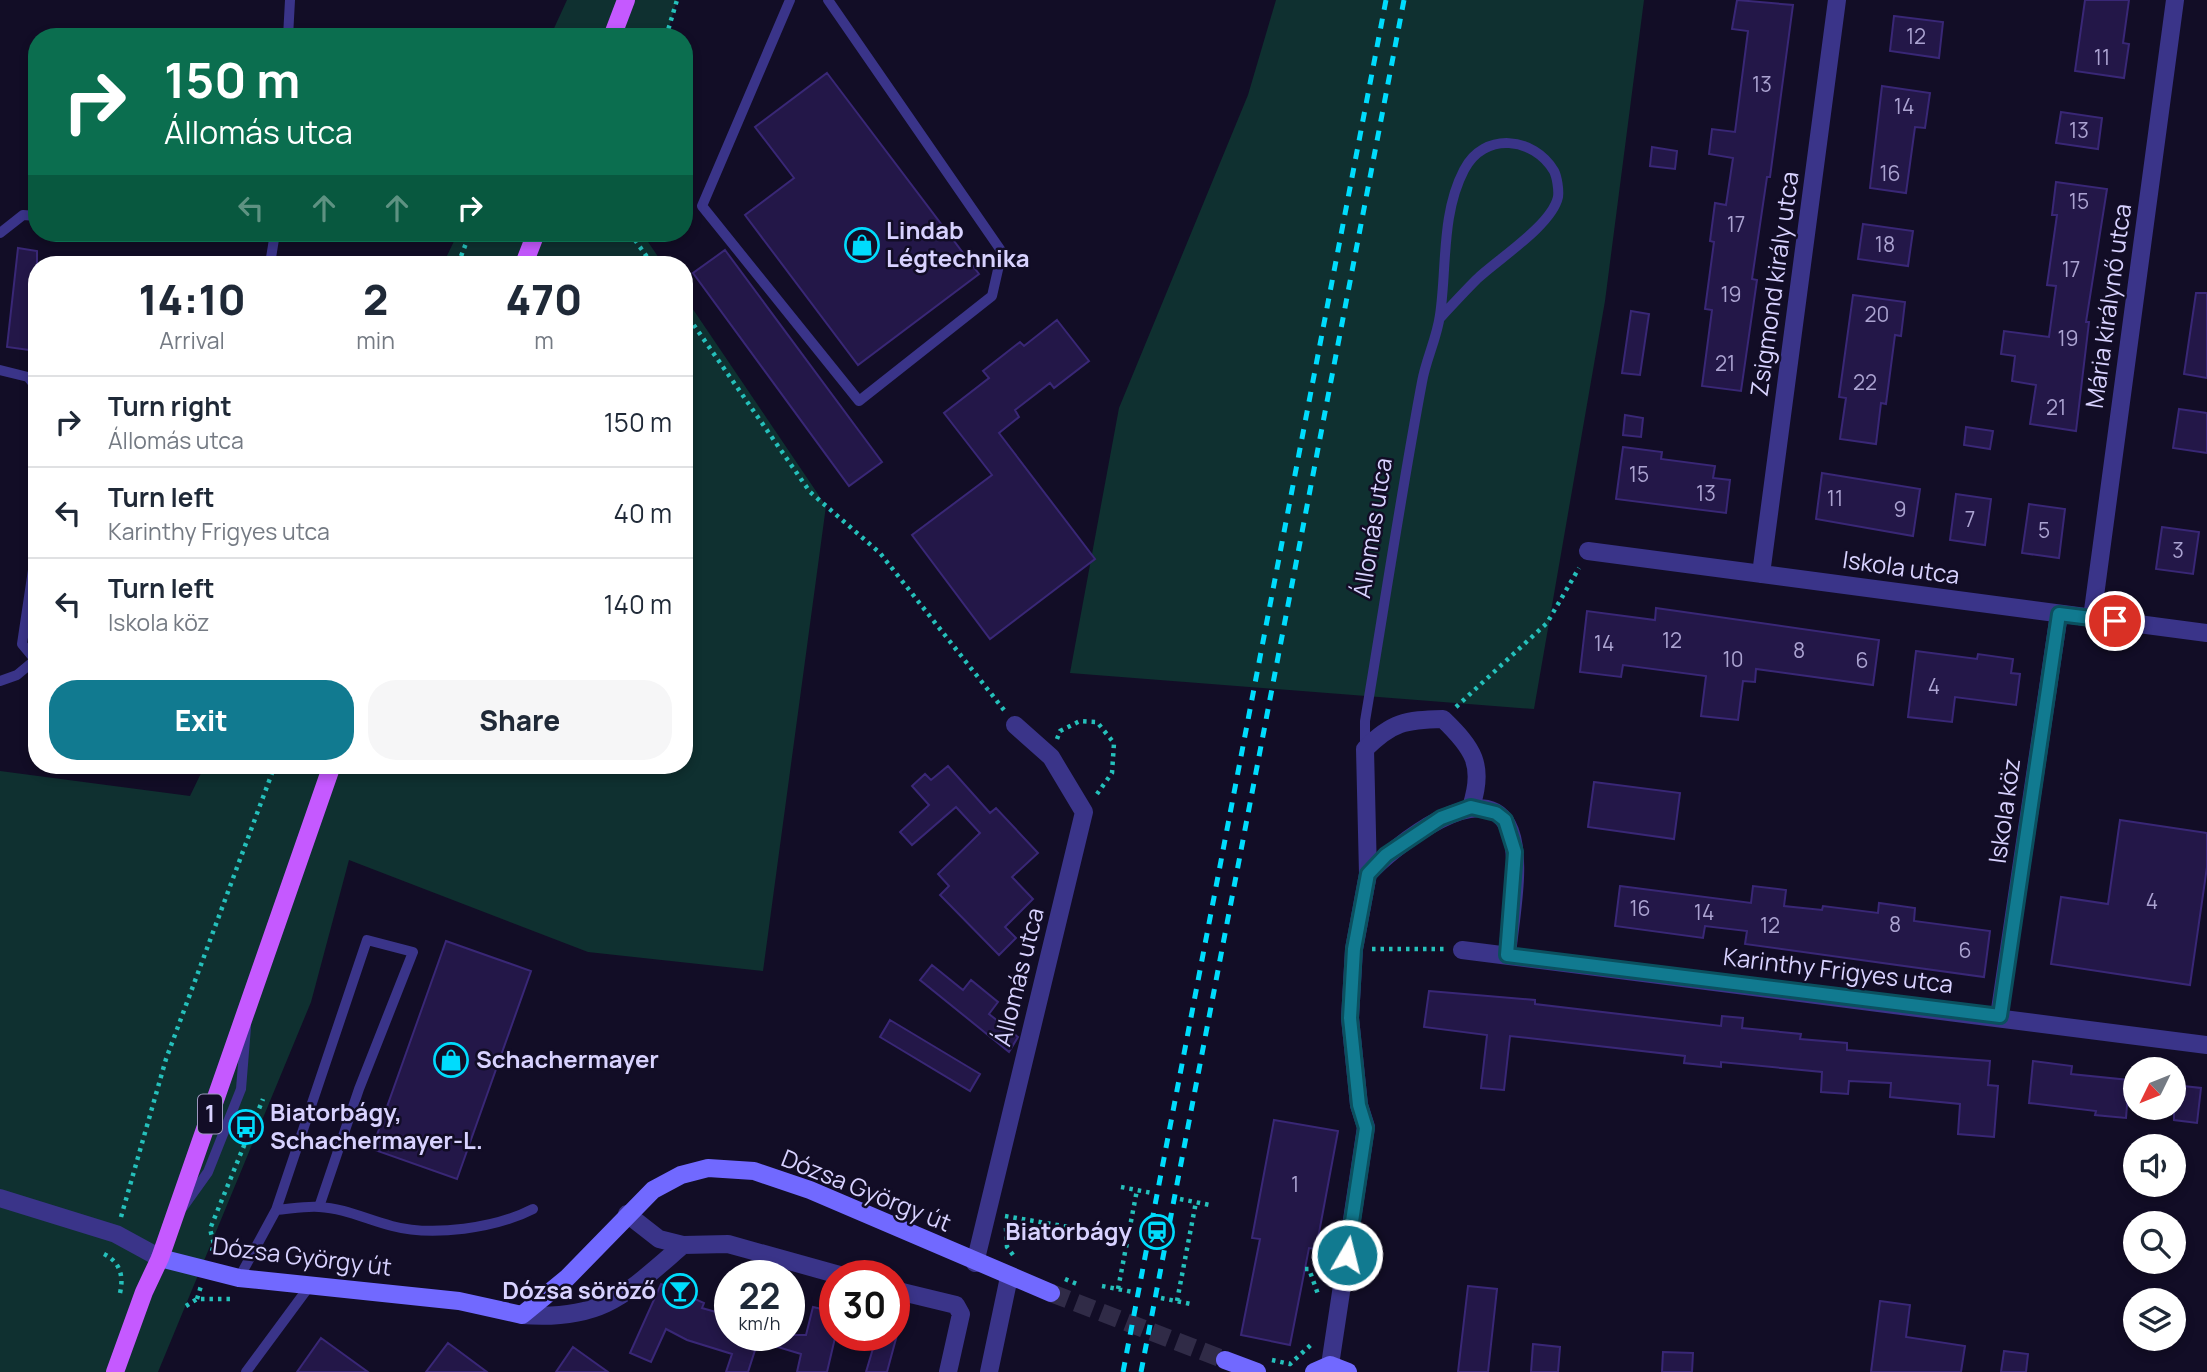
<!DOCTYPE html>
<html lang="en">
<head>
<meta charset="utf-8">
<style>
	body { margin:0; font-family:Manrope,sans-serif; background:#f6f6f7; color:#1f2937; height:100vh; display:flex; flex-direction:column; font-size:26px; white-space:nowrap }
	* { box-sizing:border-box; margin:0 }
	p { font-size:23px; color:#747a83 }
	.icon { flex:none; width:38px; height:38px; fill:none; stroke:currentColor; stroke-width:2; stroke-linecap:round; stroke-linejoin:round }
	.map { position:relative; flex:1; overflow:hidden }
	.panel { position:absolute; left:28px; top:256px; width:665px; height:518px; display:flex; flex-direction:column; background:#fff; border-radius:28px; box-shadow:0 4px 10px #0003 }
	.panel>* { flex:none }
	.guide { position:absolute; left:28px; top:28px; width:665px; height:214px; border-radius:28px; box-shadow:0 4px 10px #0003; background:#0b6e4f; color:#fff; overflow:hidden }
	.needle { width:46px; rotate:227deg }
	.fabs { position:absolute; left:2123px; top:1057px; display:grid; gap:14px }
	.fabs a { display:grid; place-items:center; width:63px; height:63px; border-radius:50%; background:#fff; box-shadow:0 4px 10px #0003; font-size:35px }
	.speed { position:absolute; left:714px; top:1260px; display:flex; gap:14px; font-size:35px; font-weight:700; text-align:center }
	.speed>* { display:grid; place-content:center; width:91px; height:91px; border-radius:50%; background:#fff; box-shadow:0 4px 10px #0003; line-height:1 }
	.speed small { font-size:18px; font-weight:400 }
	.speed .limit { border:10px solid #d22; background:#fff; color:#111 }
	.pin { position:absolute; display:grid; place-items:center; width:60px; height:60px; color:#fff; margin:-30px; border:4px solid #fff; border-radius:50%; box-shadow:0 2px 7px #0007 }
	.me { position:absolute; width:77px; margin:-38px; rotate:8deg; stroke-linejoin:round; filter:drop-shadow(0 0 5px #0008) }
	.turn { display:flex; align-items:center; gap:24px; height:147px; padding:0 21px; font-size:32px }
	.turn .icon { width:91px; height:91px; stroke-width:2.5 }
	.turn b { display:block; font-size:49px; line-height:60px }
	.lanes { display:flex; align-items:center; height:66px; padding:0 21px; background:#0003; justify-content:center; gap:35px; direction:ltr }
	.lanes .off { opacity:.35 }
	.eta { display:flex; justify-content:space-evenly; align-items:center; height:119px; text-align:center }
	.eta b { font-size:42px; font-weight:800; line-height:49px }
	.cta { display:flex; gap:14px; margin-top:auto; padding:14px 21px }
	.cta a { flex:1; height:80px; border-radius:28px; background:#117a90; color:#fff; font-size:28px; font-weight:800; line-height:80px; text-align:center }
	.cta a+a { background:#f6f6f7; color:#1f2937 }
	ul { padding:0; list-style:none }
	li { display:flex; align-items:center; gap:21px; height:91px; padding:0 21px; border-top:2px solid #e0e1e3 }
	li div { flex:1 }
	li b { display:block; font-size:26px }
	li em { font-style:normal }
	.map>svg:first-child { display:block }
	.green { fill:#0f3030 }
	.building { fill:#231748; stroke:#392776; stroke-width:2 }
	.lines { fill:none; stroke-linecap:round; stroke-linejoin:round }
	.secondary-tunnel { stroke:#302b47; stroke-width:18; stroke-dasharray:18 9; stroke-linecap:butt }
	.path { stroke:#25c0bb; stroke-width:4.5; stroke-dasharray:3.5 5; stroke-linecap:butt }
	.lane { stroke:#3a3489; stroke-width:10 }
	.street { stroke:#3a3489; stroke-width:18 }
	.secondary { stroke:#7169ff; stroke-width:18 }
	.primary { stroke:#c559ff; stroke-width:18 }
	.rail { stroke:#00dcfd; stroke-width:5; stroke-dasharray:10 9; stroke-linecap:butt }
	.route-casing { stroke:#0b4f5e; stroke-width:18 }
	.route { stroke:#117a90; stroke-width:12 }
	.labels { text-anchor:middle; stroke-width:5; stroke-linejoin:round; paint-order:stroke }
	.number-label { font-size:21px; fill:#aba3d1 }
	.shield { fill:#120d26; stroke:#9d97be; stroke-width:2 }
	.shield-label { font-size:23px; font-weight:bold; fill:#d8d2ff }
	.poi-label { font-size:24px; font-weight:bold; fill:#d8d2ff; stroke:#120d26; text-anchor:start }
	.street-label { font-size:24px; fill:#d8d2ff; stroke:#120d26 }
</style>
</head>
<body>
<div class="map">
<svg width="2207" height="1372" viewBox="0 0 2207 1372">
	<rect width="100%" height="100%" fill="#120d26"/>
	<path class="green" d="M567 0H677L666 37H550Z
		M1276 0H1644L1605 301 1534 709 1070 673 1119 408 1248 95Z
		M458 233H642L663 264H443Z
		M684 296 826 506 763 971 588 952 349 860 311 1002 158 1372H0V771L190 796 205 765H684Z"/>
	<path class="building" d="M1737 0 1793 5 1770 177H1767L1752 279 1757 280 1741 391 1702 386 1712 310 1705 309 1714 242 1710 241 1715 203 1726 205 1733 158 1709 154 1712 129 1735 132 1748 31 1732 29Z
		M2085 0H2129L2123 43 2129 44 2124 78 2075 71Z
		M1894 16 1943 22 1939 58 1890 51Z
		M827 73 979 274 858 365 745 215 794 178 755 127Z
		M1882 86 1930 93 1925 128 1915 127 1906 193 1870 188Z
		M2061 112 2102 118 2098 149 2056 143Z
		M1652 147 1677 151 1675 169 1650 166Z
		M2056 182 2107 189 2086 322H2089L2076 431 2030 424 2036 385 2012 381 2015 356 2001 354 2004 331 2049 337 2056 286 2047 285 2057 215H2052Z
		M1863 224 1913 231 1908 266 1858 259Z
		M18 248 37 251V351L7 347Z
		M725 250 882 462 849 486 693 273Z
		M2196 293H2207V378L2184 374Z
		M1853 295 1905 302 1901 336 1895 335 1886 404 1881 403 1876 444 1840 439 1846 398 1839 397Z
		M1631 311 1649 314 1640 375 1622 373Z
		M1057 320 1089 361 1054 388 1050 383 1015 410 1019 417 999 433 1095 559 990 639 912 535 992 475 944 413 989 378 983 371 1020 342 1024 346Z
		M2179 409 2207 413V453L2173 448Z
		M1625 415 1643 418 1641 437 1623 435Z
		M1966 427 1993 431 1990 449 1964 445Z
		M1623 447 1662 452 1661 459 1715 466 1713 478 1730 480 1726 513 1616 499Z
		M1822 473 1920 489 1913 536 1816 519Z
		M1956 494 1991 499 1985 545 1950 540Z
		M2029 504 2065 509 2059 558 2022 553Z
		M2162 527 2199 532 2193 574 2156 569Z
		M1656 608 1879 640 1873 685 1756 669 1755 682 1743 681 1738 720 1701 716 1706 676 1623 665 1621 677 1580 672 1587 611 1655 620Z
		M1916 651 1977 659 1978 654 2013 659 2011 673 2020 674 2016 705 1955 697 1952 722 1908 717Z
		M948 766 990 813 996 808 1038 853 1012 877 1033 899 1005 927 1016 938 999 955 940 895 949 886 938 874 980 833 956 807 912 845 900 832 929 805 912 786 925 774 931 780Z
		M1594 782 1680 793 1674 839 1588 827Z
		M2120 820 2207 833V867L2190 985 2051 964 2061 897 2108 904Z
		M1620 886 1751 903 1753 886 1786 890 1784 906 1822 910 1823 906 1878 913 1879 903 1915 908 1914 921 1990 931 1984 977 1745 944 1747 931 1705 926 1703 938 1615 926Z
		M446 941 531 971 457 1179 372 1149Z
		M932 965 963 990 971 980 998 1002 989 1014 1018 1037 1009 1052 920 980Z
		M1429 991 1535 1000V1004L1721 1026 1722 1016 1743 1018 1742 1028 1801 1034 1800 1039 1847 1043V1050L1990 1061 1988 1085 1998 1086 1994 1137 1958 1134 1960 1104 1890 1097 1891 1083 1849 1081 1848 1094 1821 1092 1822 1072 1721 1062V1067L1684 1063 1685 1056 1510 1036 1504 1090 1481 1088 1487 1035 1424 1027Z
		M890 1020 980 1074 970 1091 880 1037Z
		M2033 1061 2072 1066 2071 1074 2129 1080 2126 1118 2095 1115 2096 1111 2029 1103Z
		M2174 1085 2201 1088 2197 1123 2174 1120Z
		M1274 1120 1338 1131 1316 1249 1309 1248 1290 1345 1241 1335 1260 1239 1252 1238Z
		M661 1284 704 1303 702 1308 730 1316V1335H806L813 1307 835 1312V1338L827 1372H797L801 1354 758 1341 748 1372H726L732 1354 687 1340 666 1329 651 1362 630 1353Z
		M1468 1286 1497 1289 1488 1372H1458Z
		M1880 1301 1910 1305 1906 1337 1965 1346 1961 1372H1871Z
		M877 1335H897L887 1372H866Z
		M321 1338 368 1372H297Z
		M448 1343 487 1372H426Z
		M1533 1344 1560 1347 1558 1372H1531Z
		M573 1347 608 1372H556Z
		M2004 1351 2028 1354 2026 1372H2001Z
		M1663 1352 1693 1353 1692 1372H1662Z"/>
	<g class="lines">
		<path class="secondary-tunnel" d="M1051 1293 1225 1360"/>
		<path class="path" d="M666 37 677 0
			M630 233 652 264
			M458 264 470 233
			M684 311 810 492 880 553 1004 710
			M1456 707 1547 623 1579 568
			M1057 739 1060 731 1080 721 1097 722 1114 743 1112 773 1097 794
			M1372 949H1444
			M1121 1187 1152 1193
			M1180 1199 1210 1205
			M1005 1216 1092 1231
			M121 1217 166 1059 275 765
			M1006 1228 1007 1247 1013 1255
			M212 1251 214 1244 210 1229 263 1099
			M104 1254C120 1262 124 1276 120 1293
			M1305 1269H1309L1319 1297
			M1065 1279 1077 1284
			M1102 1286 1133 1292
			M1118 1289 1137 1190
			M1161 1298 1191 1304
			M197 1299 201 1286
			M1177 1301 1196 1202
			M186 1306 197 1299H230
			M1272 1360 1290 1364 1314 1342"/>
		<path class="lane" d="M790 0 702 206 859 401 992 296 1002 252 828 0
			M288 37 290 0
			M0 233 23 215 37 216
			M270 264 275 233
			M0 370 28 377 37 388
			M37 543 22 644 37 662
			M0 681 17 675 35 660
			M1365 749V721C1384 608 1401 494 1422 382 1426 359 1437 338 1440 315 1447 268 1441 214 1464 170 1484 131 1534 137 1554 171 1557 177 1559 190 1558 197 1552 225 1498 259 1477 279 1464 292 1452 305 1440 318
			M183 1207 208 1172 241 1089 246 1027
			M276 1210C290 1209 305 1206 319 1207 344 1208 368 1220 392 1226 433 1237 496 1228 533 1209
			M239 1278 276 1210 367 940 413 952 359 1089 319 1207
			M246 1372 311 1284"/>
		<path class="street" d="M1588 551 2207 633
			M1761 574 1837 0
			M2092 618 2175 0
			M1368 874C1392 848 1487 770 1510 831 1522 862 1510 921 1507 955
			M1462 950 2207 1045
			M1999 1016 2059 614
			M0 1198 116 1234 160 1258
			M627 1214 659 1239 683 1245 728 1244 843 1276
			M975 1263 1084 812 1051 757 1015 725
			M894 1290 956 1305 961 1314 948 1372
			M522 1315C602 1321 625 1295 683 1245
			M1330 1365 1366 1127 1359 1105 1350 1018 1354 949 1368 874 1365 749C1392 722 1405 720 1443 719 1473 748 1485 765 1471 807
			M989 1372 1009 1277"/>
		<path class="secondary" d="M160 1258 239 1278 459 1301 522 1315 567 1278 653 1190 681 1175 708 1168 754 1171 810 1190 1051 1293
			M1225 1360 1257 1372
			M1314 1372 1330 1365 1348 1372"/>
		<path class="primary" d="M612 37 626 0
			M524 264 536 233
			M115 1372 144 1292 160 1258 332 765"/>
		<path class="rail" d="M1123 1372 1386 0
			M1141 1372 1404 0"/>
	</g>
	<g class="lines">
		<g class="route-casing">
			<path id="route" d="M1347 1255 1366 1128 1359 1105 1350 1018 1354 949 1368 874 1386 855 1441 818 1471 807 1496 813 1505 820 1515 852 1507 955 2000 1016 2059 614 2115 621"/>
		</g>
		<use href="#route" class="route"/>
	</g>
	<defs>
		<g id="shop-ring" transform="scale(1.75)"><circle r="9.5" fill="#120d26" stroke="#00dcfd" stroke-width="1.5"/><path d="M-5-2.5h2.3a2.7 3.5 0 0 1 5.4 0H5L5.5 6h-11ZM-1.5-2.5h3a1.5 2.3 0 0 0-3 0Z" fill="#00dcfd"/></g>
		<g id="bus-ring" transform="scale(1.75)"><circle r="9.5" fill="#120d26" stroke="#00dcfd" stroke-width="1.5"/><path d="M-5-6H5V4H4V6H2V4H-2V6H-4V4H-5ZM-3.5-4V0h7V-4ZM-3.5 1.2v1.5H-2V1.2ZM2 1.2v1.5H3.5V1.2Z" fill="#00dcfd"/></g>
		<g id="station-ring" transform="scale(1.75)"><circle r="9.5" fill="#120d26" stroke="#00dcfd" stroke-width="1.5"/><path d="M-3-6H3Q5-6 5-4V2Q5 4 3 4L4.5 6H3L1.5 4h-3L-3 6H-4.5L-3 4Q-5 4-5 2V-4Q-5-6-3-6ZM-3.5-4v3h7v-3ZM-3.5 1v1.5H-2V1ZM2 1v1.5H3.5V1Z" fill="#00dcfd"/></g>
		<g id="bar-ring" transform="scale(1.75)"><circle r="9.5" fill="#120d26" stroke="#00dcfd" stroke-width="1.5"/><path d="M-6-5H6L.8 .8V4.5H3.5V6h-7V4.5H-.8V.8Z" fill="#00dcfd"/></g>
	</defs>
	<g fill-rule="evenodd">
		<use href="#shop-ring" x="862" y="245"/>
		<use href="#shop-ring" x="451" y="1060"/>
		<use href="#bus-ring" x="246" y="1127"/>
		<use href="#station-ring" x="1157" y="1232"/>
		<use href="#bar-ring" x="680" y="1291"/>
	</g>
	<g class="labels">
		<g class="number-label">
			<text x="1916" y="44">12</text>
			<text x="2102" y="65">11</text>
			<text x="1762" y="92">13</text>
			<text x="1904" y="114">14</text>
			<text x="2079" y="138">13</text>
			<text x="1890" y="181">16</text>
			<text x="2079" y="209">15</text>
			<text x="1736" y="232">17</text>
			<text x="1885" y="252">18</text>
			<text x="2071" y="277">17</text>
			<text x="1731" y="302">19</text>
			<text x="1877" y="322">20</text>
			<text x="2068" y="346">19</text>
			<text x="1725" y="371">21</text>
			<text x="1865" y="390">22</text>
			<text x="2056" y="415">21</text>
			<text x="1639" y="482">15</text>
			<text x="1706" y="501">13</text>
			<text x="1835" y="506">11</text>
			<text x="1900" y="517">9</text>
			<text x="1970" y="527">7</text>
			<text x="2044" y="538">5</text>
			<text x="2178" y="558">3</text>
			<text x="1672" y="648">12</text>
			<text x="1604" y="651">14</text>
			<text x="1799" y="658">8</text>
			<text x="1733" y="667">10</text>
			<text x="1862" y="668">6</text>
			<text x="1934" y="694">4</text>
			<text x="2152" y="909">4</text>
			<text x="1640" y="916">16</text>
			<text x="1704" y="920">14</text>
			<text x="1895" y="932">8</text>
			<text x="1770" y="933">12</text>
			<text x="1965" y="958">6</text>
			<text x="1295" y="1192">1</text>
		</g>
		<rect class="shield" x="198" y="1094.5" width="24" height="39" rx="5"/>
		<g class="shield-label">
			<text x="210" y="1122">1</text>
		</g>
		<g class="poi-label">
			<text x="886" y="239">Lindab<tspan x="886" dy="28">Légtechnika</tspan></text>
			<text x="476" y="1068">Schachermayer</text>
			<text x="270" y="1121">Biatorbágy,<tspan x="270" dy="28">Schachermayer-L.</tspan></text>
			<text x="1132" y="1240" text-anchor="end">Biatorbágy</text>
			<text x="656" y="1299" text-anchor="end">Dózsa söröző</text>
		</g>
		<g class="street-label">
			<text transform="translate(1775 284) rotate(-82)" y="8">Zsigmond király utca</text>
			<text transform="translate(2109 306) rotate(-82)" y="8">Mária királynő utca</text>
			<text transform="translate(1373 528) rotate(-81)" y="8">Állomás utca</text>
			<text transform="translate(1901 568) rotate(8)" y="8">Iskola utca</text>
			<text transform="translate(2005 811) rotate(-82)" y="8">Iskola köz</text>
			<text transform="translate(1838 971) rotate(7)" y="8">Karinthy Frigyes utca</text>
			<text transform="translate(1019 977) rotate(-76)" y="8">Állomás utca</text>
			<text transform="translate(866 1191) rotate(22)" y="8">Dózsa György út</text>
			<text transform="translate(302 1257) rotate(7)" y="8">Dózsa György út</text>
		</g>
	</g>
</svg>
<div class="fabs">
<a><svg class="needle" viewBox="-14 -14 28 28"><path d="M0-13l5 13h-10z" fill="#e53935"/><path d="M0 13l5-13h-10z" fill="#747a83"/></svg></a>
<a><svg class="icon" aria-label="sound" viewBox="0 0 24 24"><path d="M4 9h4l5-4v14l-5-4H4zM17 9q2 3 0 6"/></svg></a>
<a><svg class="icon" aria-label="search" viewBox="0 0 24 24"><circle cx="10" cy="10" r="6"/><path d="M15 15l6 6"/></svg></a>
<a><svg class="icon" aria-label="layers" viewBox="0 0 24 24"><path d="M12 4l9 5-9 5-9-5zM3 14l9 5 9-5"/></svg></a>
</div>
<div class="speed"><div>22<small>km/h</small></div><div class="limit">30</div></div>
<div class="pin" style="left:2115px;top:621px;background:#d93025"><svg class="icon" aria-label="arrive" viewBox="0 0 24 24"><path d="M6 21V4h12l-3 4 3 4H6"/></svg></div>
<svg class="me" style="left:1347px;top:1255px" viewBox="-20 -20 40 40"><circle r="17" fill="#117a90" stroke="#fff" stroke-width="3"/><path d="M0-11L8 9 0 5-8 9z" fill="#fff"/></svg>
<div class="guide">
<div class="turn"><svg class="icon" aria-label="right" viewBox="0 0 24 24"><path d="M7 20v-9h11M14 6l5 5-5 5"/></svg><div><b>150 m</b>Állomás utca</div></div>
<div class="lanes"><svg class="icon off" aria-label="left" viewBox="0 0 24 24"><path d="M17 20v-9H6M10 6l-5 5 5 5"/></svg><svg class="icon off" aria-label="ahead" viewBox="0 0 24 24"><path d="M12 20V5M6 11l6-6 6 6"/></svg><svg class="icon off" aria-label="ahead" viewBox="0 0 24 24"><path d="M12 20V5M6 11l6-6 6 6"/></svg><svg class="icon" aria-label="right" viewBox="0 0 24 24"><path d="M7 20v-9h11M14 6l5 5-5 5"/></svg></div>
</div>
<section class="panel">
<div class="eta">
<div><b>14:10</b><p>Arrival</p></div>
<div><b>2</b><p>min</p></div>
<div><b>470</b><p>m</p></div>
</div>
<ul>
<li><svg class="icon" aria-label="right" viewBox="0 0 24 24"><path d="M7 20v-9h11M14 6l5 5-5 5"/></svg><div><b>Turn right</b><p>Állomás utca</p></div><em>150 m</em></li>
<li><svg class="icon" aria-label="left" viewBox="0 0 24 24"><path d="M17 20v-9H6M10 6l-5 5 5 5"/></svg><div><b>Turn left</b><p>Karinthy Frigyes utca</p></div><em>40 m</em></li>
<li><svg class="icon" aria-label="left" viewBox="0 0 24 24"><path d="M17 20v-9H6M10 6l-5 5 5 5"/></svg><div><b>Turn left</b><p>Iskola köz</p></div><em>140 m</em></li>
</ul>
<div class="cta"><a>Exit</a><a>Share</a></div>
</section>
</div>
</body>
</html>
